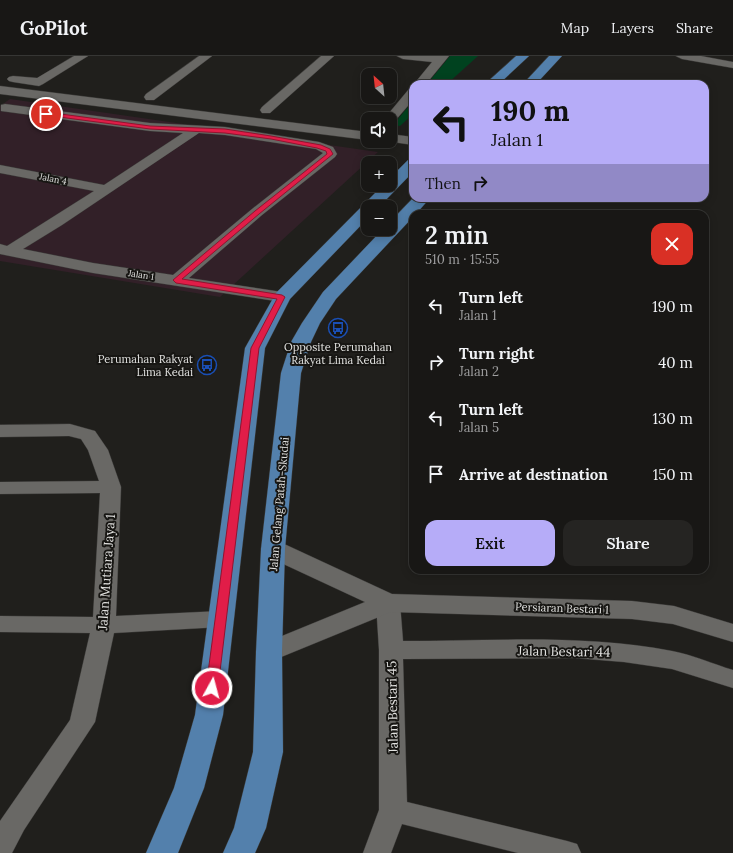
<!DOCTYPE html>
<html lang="en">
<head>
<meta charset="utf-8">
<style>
	body { margin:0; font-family:Lora,serif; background:#252422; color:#f1f3f6; height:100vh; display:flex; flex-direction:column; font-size:15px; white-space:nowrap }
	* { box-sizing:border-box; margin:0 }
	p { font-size:13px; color:#9f9fa0 }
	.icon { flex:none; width:22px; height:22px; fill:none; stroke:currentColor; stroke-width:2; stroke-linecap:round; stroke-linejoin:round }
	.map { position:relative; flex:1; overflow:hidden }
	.panel { position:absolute; left:409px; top:154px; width:300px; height:364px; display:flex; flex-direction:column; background:#181715; border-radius:12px; box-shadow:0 2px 10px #0003,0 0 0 1px #363634 }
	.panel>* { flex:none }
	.guide { position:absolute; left:409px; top:24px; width:300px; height:122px; border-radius:12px; box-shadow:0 2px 10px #0003,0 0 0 1px #363634; background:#b6acf8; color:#111; overflow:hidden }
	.needle { width:26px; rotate:333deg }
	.buttons { position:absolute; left:361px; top:12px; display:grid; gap:8px }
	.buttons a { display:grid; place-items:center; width:36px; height:36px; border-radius:8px; background:#181715; box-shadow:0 2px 10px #0003,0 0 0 1px #363634; font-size:20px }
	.pin { position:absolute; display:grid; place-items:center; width:34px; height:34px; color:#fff; margin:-17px; border:2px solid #fff; border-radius:50%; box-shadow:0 1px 4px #0007 }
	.me { position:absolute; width:44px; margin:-22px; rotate:7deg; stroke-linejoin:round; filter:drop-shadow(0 0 3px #0008) }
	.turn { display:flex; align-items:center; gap:14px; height:84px; padding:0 16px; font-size:18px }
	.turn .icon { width:52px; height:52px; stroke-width:2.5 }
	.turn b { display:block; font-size:28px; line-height:34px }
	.then { display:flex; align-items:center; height:38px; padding:0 16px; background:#0003; gap:8px; font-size:15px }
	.round { display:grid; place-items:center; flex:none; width:42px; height:42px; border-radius:12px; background:#252422 }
	.overview { display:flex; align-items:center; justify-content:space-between; height:68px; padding:0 16px }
	h1 { font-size:24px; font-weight:600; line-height:30px }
	.primary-button { display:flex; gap:8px; margin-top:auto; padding:8px 16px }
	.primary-button a { flex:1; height:46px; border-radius:12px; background:#b6acf8; color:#111; font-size:16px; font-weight:600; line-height:46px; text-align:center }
	.primary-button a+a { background:#252422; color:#f1f3f6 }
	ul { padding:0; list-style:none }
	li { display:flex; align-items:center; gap:12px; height:56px; padding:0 16px }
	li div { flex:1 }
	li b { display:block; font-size:15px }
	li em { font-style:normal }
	header { display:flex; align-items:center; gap:24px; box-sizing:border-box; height:56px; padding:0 20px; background:#181715; border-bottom:1px solid #363634 }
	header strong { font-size:19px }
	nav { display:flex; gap:22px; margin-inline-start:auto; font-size:14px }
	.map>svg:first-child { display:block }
	.commercial { fill:#322028 }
	.green { fill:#00421f }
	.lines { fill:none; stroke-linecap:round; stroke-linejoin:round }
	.minor-casing { stroke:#3a3937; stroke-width:1 }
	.tertiary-casing { stroke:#3a3937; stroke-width:1 }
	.primary-casing { stroke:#3a3937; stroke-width:1 }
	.minor { fill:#696865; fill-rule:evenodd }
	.tertiary { fill:#696865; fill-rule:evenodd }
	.primary { fill:#5380ac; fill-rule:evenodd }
	.route { fill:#e11d48; stroke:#92132f }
	.labels { text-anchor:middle; stroke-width:4; stroke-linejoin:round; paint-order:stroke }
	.far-street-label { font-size:9px; fill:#e2e2e0; stroke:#171613 }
	.poi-label { font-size:11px; fill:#e2e2e0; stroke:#171613 }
	.street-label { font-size:11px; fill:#e2e2e0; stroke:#171613 }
	.near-street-label { font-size:13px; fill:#e2e2e0; stroke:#171613 }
</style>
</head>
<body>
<header>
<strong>GoPilot</strong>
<nav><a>Map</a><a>Layers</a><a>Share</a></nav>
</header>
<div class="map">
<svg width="733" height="797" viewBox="0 0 733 797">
	<rect width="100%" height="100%" fill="#201f1c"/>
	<path class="commercial" d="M10 43 378 96 220 241 0 205V50Z"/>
	<path class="green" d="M450 0H478L447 28H427Z
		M413 45V58L400 70 393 69Z"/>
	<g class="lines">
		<g class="minor-casing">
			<path id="minor" d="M74 0H88L43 28 39 30 13 26 9 25 7 23 9 21 13 20 37 22Z
				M199 0H212L154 44H146L144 41 146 38Z
				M321 0H334L270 57H262L260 54 262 51Z
				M397 0H449L426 28H414L432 6 403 3Z
				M676 0H701L733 6V12L682 3Z
				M0 30 368 76V84L0 38Z
				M413 32V44L394 66 390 67V63H384L409 33Z
				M5 48 150 67 225 71 319 86 333 91 337 98 335 101 262 159 189 222 282 236 288 238 290 241 288 244 282 246 93 217 0 198V188L7 190 94 135 0 117V109L104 129 183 77 150 75 1 55V49ZM199 77 225 79 316 93 323 97 252 153 173 219 93 207 23 193 62 169Z
				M390 78 413 81V89L386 85H390Z
				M70 368 95 375 108 394 121 431 116 560 221 555 229 557 233 563 229 569 221 571 114 577 95 666 24 774 12 797H0V765L70 664 90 577 0 576V560L93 561 100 437 0 438V426L99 425 88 394 81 383 69 380 0 381V369Z
				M388 539 396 541 400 547 403 585C492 585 584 578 672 595 693 599 713 608 733 614V632L672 613 624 606 575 602 403 603 407 746 567 785 577 788 581 797H518L402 768 391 797H363L379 754V594L376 547 380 541Z"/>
		</g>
		<g class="tertiary-casing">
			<path id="tertiary" d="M273 485 282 487 392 538 632 545 674 550 733 568V586L673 568 632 563 391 556 269 606 260 603 256 596 260 589 365 546 264 499 261 493 264 487Z"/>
		</g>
		<g class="primary-casing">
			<path id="primary" d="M516 0H529L499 28H485Z
				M549 0H562L536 28H523Z
				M413 103V116L379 151H368V162L290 243 265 292 223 659 204 732 178 797H146L174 732 195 659 245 292 276 237 383 129H390V122L408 104Z
				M413 142H430L416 158H413V161L336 243 320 267 311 286 301 317 285 493 282 596 283 696 266 772 255 797H223L234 772 253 696 256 596 261 493 281 317 291 286 302 267 323 236 383 173H390V166Z"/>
		</g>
		<use href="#minor" class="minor"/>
		<use href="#tertiary" class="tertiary"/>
		<use href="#primary" class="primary"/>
	</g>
	<path class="route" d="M46 56 150 70 225 73 271 80 321 89 330 93 333 98 259 158 182 223 282 239 285 241 259 292 218 632 216 635 212 636 208 635 206 632 251 292 277 243 176 227 173 224 255 155 327 98 326 95 317 92 271 83 225 77 150 73 44 59V57Z"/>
	<defs>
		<g id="bus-ring" transform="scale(1)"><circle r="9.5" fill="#171613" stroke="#1a4fb4" stroke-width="1.5"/><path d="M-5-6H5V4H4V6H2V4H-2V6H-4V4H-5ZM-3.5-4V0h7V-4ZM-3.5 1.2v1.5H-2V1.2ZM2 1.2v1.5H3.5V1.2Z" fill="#1a4fb4"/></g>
	</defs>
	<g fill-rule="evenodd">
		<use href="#bus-ring" x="338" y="272"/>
		<use href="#bus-ring" x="207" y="309"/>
	</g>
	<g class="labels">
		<g class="far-street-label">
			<text transform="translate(53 123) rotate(11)" y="3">Jalan 4</text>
			<text transform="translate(141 219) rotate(9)" y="3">Jalan 1</text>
		</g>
		<g class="poi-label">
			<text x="338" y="295">Opposite Perumahan<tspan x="338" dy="13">Rakyat Lima Kedai</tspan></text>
			<text x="193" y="307" text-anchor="end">Perumahan Rakyat<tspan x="193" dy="13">Lima Kedai</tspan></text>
		</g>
		<g class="street-label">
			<text transform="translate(279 448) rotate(-85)" y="4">Jalan Gelang Patah-Skudai</text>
			<text transform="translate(562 552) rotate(2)" y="4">Persiaran Bestari 1</text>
		</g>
		<g class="near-street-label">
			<text transform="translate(106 516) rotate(-86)" y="5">Jalan Mutiara Jaya 1</text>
			<text transform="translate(564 595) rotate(1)" y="5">Jalan Bestari 44</text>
			<text transform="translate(392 651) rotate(-91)" y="5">Jalan Bestari 45</text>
		</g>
	</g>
</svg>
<div class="buttons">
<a><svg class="needle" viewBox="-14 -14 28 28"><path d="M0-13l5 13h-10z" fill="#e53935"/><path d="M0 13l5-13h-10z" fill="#9f9fa0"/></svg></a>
<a><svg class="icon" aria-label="sound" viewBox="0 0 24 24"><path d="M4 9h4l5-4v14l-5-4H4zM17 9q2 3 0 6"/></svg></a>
<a>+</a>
<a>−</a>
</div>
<div class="pin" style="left:46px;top:58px;background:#d93025"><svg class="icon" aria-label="arrive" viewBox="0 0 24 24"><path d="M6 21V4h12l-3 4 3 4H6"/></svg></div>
<svg class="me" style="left:212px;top:632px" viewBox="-20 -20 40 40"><circle r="17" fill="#e11d48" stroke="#fff" stroke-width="3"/><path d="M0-11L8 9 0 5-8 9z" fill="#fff"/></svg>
<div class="guide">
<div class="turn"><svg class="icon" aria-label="left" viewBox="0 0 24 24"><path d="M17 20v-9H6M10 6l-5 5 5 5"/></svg><div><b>190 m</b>Jalan 1</div></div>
<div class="then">Then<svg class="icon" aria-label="right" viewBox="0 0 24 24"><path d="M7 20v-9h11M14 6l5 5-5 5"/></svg></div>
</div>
<section class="panel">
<div class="overview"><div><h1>2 min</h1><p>510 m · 15:55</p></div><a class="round" style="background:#d93025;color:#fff"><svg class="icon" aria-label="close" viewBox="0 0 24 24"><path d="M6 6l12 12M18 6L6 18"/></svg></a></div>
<ul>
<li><svg class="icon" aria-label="left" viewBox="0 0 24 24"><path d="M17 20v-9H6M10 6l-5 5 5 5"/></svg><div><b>Turn left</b><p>Jalan 1</p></div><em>190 m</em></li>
<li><svg class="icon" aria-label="right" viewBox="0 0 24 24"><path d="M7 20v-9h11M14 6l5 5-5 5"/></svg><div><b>Turn right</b><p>Jalan 2</p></div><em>40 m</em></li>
<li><svg class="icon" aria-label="left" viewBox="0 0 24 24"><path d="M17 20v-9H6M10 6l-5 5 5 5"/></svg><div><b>Turn left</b><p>Jalan 5</p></div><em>130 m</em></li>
<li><svg class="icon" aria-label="arrive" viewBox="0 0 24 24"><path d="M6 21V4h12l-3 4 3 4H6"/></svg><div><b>Arrive at destination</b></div><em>150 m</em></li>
</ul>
<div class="primary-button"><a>Exit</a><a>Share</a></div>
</section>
</div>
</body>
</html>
